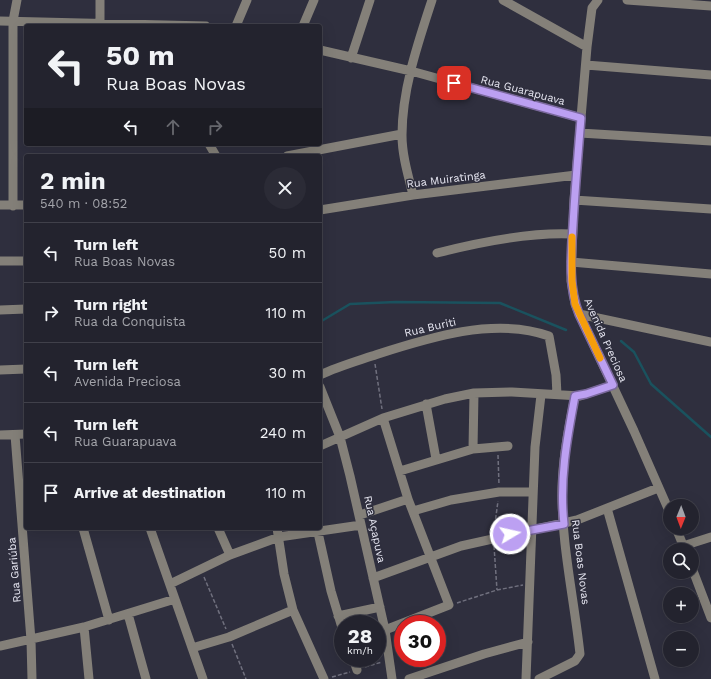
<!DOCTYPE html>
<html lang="en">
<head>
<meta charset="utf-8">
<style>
	body { margin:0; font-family:"Work Sans",sans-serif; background:#2b2b36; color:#f1f3f6; height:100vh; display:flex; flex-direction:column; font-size:15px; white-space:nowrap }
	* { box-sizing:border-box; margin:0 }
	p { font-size:13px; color:#a3a4aa }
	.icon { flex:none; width:22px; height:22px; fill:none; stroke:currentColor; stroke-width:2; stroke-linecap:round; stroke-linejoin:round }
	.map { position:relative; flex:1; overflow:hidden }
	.panel { position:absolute; left:24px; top:154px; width:298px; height:376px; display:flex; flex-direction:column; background:#23232e; border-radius:4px; box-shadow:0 4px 16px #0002,0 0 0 1px #40404a }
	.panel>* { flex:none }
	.top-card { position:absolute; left:24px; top:24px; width:298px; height:122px; border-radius:4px; box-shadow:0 4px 16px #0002,0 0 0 1px #40404a; background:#23232e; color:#f1f3f6; overflow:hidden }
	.needle { width:26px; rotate:181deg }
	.fabs { position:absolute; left:663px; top:499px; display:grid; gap:8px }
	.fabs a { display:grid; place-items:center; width:36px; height:36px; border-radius:50%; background:#23232e; box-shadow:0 4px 16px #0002,0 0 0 1px #40404a; font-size:20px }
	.speed { position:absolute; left:334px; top:615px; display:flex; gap:8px; font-size:20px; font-weight:700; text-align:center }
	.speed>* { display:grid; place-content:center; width:52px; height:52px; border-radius:50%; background:#23232e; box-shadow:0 4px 16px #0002,0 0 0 1px #40404a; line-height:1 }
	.speed small { font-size:10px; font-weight:400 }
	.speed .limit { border:6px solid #d22; background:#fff; color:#111 }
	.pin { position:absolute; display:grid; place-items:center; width:34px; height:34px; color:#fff; margin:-17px; border-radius:8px; box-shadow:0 2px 6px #0006 }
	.me { position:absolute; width:44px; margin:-22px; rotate:81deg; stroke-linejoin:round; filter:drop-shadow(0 0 3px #0008) }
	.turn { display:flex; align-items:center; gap:14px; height:84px; padding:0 16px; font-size:18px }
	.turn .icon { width:52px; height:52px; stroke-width:2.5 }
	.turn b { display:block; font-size:28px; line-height:34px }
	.lanes { display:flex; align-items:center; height:38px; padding:0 16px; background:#0003; justify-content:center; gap:20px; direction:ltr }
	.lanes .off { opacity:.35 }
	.round { display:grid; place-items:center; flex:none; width:42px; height:42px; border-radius:21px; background:#2b2b36 }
	.overview { display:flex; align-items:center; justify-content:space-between; height:68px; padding:0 16px }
	h1 { font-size:24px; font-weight:700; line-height:30px }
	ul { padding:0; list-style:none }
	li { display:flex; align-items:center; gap:12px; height:60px; padding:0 16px; border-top:1px solid #40404a }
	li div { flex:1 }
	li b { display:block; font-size:15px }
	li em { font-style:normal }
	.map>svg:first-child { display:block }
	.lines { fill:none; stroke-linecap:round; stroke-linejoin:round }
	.stream { stroke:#1a525e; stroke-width:2.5 }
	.path { stroke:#70707e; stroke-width:1.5; stroke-dasharray:4 2; stroke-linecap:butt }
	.minor { stroke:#848079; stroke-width:9 }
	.route-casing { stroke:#7a689d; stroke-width:10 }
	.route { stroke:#bca0f2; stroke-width:7 }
	.slow { stroke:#f59e0b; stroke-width:7 }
	.labels { text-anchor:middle; stroke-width:3; stroke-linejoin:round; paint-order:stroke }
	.street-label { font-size:11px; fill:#e8e8f3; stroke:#2f2f3e }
</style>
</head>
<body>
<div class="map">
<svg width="711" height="679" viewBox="0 0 711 679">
	<rect width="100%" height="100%" fill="#2f2f3e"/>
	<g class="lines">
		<path class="stream" d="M320 322 350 304 396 302 500 303 566 330
			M621 341 634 352 651 384 711 437"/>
		<path class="path" d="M375 364 382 409
			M498 455 499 485
			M494 531 498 501
			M494 546 497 590
			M204 577 226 629
			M457 603 497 590 523 585
			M232 644 246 679
			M365 667 382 662
			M332 677 350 672"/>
		<path class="minor" d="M503 0 587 47
			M598 0 592 8 587 47 574 200 571 281 575 304 579 314 634 431 670 513
			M627 0 711 6
			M0 21 206 26
			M100 23V0
			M236 26 247 0
			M303 26 314 0
			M320 50 411 71 581 118
			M351 58 370 0
			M586 65 711 75
			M580 133 711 141
			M209 144 216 156
			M287 156 402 134
			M413 195C408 175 402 155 402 135 402 89 418 43 432 0
			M574 200 711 209
			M0 205H26
			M13 206V21L17 0
			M320 210 413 195 576 175
			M437 253C480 242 528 232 572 234
			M0 261H26
			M571 262 711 274
			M0 310 26 309
			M579 314 711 342
			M0 370 26 369
			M320 375C337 367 354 362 372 356 425 339 493 316 549 336L556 375 557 395
			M320 387 340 437 350 476 385 630 392 679
			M426 404 436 459
			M383 418 408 499 449 605 385 630
			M0 435 26 434
			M15 435 31 640 32 679
			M320 446 383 418 445 399 474 393 512 392 580 396 613 385
			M473 449 474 393
			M400 471 473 449 508 446
			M607 508 655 679
			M413 511 451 500 499 492H533
			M360 515 408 499
			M83 528 109 620
			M150 528 203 679
			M218 528 230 555
			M277 528 284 574 293 610 324 679
			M317 528 331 591 343 631
			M676 528 685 550
			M683 546 711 537
			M692 568 711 618
			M373 578 461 546 577 520 658 488
			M170 584 230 555 279 537 361 525
			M128 614 146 679
			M338 616 380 607
			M84 627 89 679
			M0 646 84 627 175 599
			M192 648 229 637 293 610
			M353 658 357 670
			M409 679 484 654 528 642
			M526 679 535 447 541 395
			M539 679 575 661 580 654C574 598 561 543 562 487 563 456 569 426 575 396"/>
	</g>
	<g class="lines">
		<g class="route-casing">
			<path id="route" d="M454 83 581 118C578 154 575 189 573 225 571 255 568 286 579 314L613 385 586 394 575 396C567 438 559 481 564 524L510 534"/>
		</g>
		<use href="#route" class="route"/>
		<path class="slow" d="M572 237V281L575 304 600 358"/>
	</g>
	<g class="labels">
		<g class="street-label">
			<text transform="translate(523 90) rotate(15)" y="4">Rua Guarapuava</text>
			<text transform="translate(446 179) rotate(-7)" y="4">Rua Muiratinga</text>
			<text transform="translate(430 327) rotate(-13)" y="4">Rua Buriti</text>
			<text transform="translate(606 340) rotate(66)" y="4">Avenida Preciosa</text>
			<text transform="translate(375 529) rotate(78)" y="4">Rua Açapuva</text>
			<text transform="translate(581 562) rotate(83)" y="4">Rua Boas Novas</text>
			<text transform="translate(14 570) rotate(-95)" y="4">Rua Gariúba</text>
		</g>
	</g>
</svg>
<div class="fabs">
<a><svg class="needle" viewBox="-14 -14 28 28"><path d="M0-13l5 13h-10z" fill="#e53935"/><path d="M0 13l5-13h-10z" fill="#a3a4aa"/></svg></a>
<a><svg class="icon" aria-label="search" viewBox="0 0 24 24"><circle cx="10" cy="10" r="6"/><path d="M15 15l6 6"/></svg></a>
<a>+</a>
<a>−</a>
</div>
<div class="speed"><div>28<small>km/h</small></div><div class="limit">30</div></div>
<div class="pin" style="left:454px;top:83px;background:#d93025"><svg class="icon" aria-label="arrive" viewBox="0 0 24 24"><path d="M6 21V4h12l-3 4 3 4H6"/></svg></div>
<svg class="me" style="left:510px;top:534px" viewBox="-20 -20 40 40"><circle r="17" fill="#bca0f2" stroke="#fff" stroke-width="3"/><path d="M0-11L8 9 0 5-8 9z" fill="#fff"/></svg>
<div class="top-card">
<div class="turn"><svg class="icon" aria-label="left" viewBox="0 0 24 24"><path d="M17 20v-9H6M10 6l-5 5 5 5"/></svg><div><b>50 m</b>Rua Boas Novas</div></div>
<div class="lanes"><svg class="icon" aria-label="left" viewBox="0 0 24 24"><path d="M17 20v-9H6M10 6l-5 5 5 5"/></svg><svg class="icon off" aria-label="ahead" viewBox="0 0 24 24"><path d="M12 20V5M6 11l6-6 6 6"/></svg><svg class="icon off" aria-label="right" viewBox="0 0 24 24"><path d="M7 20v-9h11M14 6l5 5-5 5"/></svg></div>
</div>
<section class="panel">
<div class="overview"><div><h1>2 min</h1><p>540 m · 08:52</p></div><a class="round"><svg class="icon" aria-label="close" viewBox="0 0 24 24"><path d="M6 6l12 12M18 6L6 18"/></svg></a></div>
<ul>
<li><svg class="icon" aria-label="left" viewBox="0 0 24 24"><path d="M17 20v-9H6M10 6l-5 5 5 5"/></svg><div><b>Turn left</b><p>Rua Boas Novas</p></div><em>50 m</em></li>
<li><svg class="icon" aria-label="right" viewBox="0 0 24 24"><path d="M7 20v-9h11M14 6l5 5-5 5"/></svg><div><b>Turn right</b><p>Rua da Conquista</p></div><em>110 m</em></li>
<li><svg class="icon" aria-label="left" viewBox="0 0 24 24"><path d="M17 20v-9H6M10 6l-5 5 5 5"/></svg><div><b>Turn left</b><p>Avenida Preciosa</p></div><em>30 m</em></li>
<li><svg class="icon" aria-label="left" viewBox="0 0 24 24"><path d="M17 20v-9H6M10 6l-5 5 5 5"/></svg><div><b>Turn left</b><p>Rua Guarapuava</p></div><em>240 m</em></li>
<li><svg class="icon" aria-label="arrive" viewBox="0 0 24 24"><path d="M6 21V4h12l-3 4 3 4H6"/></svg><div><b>Arrive at destination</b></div><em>110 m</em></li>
</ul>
</section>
</div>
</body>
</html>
